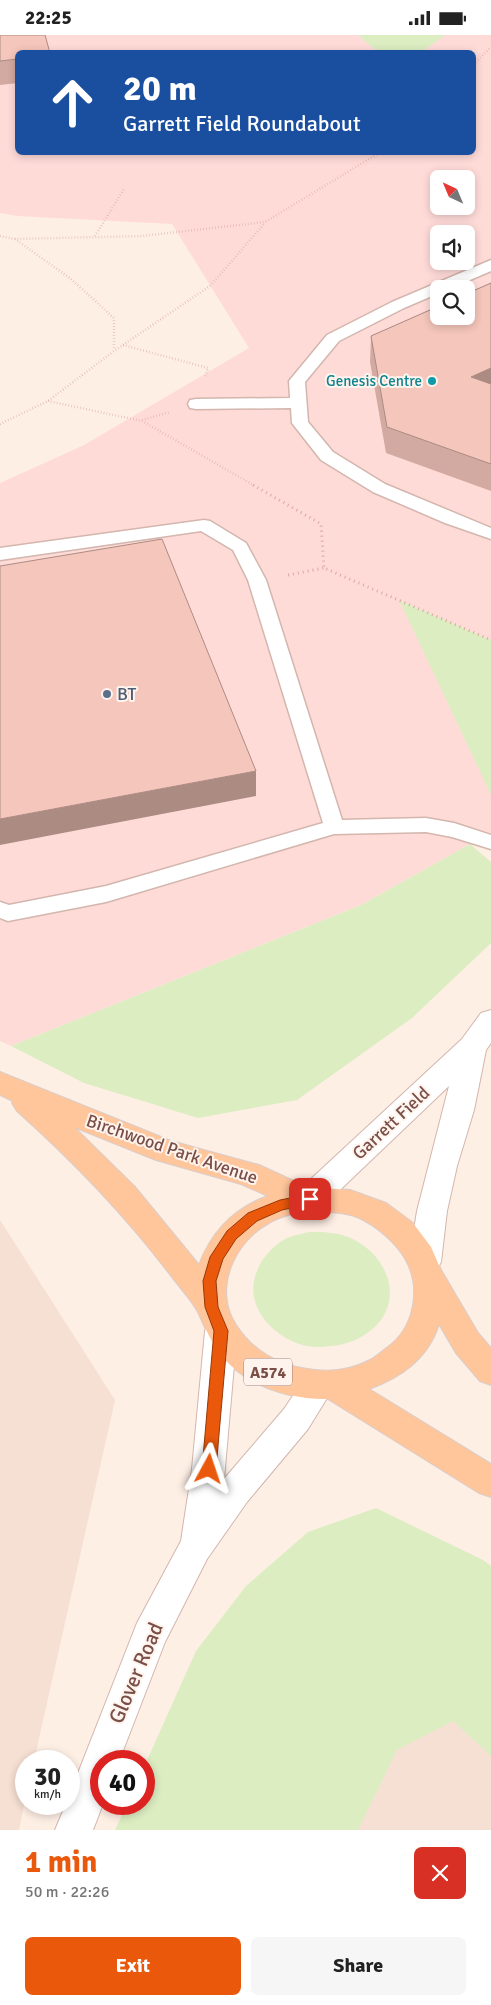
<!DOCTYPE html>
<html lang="en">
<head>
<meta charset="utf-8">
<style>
	body { margin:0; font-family:Signika,sans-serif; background:#f6f6f6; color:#222; height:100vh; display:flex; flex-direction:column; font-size:19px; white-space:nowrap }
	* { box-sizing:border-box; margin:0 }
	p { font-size:16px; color:#767676 }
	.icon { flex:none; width:28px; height:28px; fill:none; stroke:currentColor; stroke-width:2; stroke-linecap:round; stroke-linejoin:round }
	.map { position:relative; height:1795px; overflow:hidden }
	.sheet { display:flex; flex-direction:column; background:#fff; flex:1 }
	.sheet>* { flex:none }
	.guide { position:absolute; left:15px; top:15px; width:461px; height:105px; border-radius:8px; box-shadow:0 2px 8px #0003; background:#1a4fa0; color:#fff; overflow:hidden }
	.needle { width:32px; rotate:316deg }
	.buttons { position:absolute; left:430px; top:135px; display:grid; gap:10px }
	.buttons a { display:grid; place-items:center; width:45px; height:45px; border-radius:8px; background:#fff; box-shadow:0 2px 8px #0003; font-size:25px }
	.speed { position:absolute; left:15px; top:1715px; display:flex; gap:10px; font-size:25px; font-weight:700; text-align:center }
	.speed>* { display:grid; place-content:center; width:65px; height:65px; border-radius:50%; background:#fff; box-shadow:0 2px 8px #0003; line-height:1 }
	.speed small { font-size:12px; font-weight:400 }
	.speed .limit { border:8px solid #d22; background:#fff; color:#111 }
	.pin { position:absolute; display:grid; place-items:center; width:42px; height:42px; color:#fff; margin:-21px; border-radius:10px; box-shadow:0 2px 8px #0006 }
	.me { position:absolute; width:55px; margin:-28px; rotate:5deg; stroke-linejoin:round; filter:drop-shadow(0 0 4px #0008) }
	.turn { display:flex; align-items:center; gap:18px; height:105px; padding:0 25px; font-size:22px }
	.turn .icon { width:65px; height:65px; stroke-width:2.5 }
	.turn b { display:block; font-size:35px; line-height:42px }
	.round { display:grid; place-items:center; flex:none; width:52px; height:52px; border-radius:8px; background:#f6f6f6 }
	.overview { display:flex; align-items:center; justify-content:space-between; height:85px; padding:0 25px }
	h1 { font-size:30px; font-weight:800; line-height:38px; color:#ea580c }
	.primary-button { display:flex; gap:10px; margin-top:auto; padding:10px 25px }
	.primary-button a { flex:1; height:58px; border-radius:8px; background:#ea580c; color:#fff; font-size:20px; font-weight:800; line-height:58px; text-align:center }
	.primary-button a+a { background:#f6f6f6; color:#222 }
	.status { display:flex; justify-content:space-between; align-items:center; height:35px; padding:0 25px; background:#fff; direction:ltr }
	.status svg { height:14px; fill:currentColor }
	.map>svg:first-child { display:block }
	.residential { fill:#f6dfd3 }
	.commercial { fill:#ffdbd8; fill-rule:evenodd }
	.green { fill:#dcedc2 }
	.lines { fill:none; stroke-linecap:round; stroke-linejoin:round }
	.service-casing { stroke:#d3b6ad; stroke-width:3 }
	.minor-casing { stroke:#d3b6ad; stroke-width:2 }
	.tertiary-casing { stroke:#d3b6ad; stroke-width:2 }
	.primary-casing { stroke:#d9cecc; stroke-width:2 }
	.path-far1 { stroke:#daa89d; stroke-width:2.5; stroke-dasharray:0.5 2.5; stroke-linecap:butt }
	.path { stroke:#daa89d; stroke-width:3; stroke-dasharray:1 4; stroke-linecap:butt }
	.service { fill:#fff; fill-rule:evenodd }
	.minor { fill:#fff; fill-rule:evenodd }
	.tertiary { fill:#fff; fill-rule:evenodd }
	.primary { fill:#ffc59b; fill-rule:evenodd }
	.wall { fill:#d3aaa1 }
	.shaded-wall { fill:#ac8b83 }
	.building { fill:#f5c6bb; stroke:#ac8b83 }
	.route { fill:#ea580c; stroke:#983908 }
	.culture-dot { fill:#0f9aa8; stroke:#fff4ed; stroke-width:2 }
	.service-dot { fill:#5c6f8a; stroke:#fff4ed; stroke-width:2 }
	.labels { text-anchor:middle; stroke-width:4; stroke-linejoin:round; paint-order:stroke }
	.far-culture-label { font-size:15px; fill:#0d838f; stroke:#fff4ed; text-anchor:end }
	.shield { fill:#fff4ed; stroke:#a1807a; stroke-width:1 }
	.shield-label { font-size:16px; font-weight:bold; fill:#794f48 }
	.service-label { font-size:18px; fill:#4e5e75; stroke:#fff4ed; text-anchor:start }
	.street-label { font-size:18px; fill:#794f48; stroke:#fff4ed }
	.near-street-label { font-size:21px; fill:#794f48; stroke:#fff4ed }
</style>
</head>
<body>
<div class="status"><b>22:25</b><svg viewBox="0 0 49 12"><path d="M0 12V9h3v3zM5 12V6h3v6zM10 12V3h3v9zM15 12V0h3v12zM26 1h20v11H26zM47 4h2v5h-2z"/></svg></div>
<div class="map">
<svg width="491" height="1795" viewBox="0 0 491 1795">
	<rect width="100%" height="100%" fill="#feefe5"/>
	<path class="residential" d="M0 1185 115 1365 34 1726H26V1761L19 1795H0Z
		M303 1663 491 1674V1795H244Z"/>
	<path class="commercial" d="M0 0H491V807L470 809 361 870 11 1011 0 1006V448L84 410 249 313 172 189 17 181 0 178ZM18 18H474V118H18ZM439 144H466V171H439ZM439 199H466V226H439ZM439 254H466V281H439Z"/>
	<path class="green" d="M358 0H445L422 17 379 18Z
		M399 565 491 605V760Z
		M470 809 491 827V908L412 983 297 1065 198 1083 84 1048 11 1011 361 870Z
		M309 1197C324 1197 339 1197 353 1204 383 1219 402 1255 381 1285 371 1298 355 1307 339 1310 327 1312 314 1313 302 1310 271 1300 243 1270 257 1236 262 1222 274 1210 287 1203 294 1200 302 1199 309 1197Z
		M376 1473 483 1525 491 1531V1721L453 1686 397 1715 358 1795H115L127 1769H144V1732L196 1616 246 1551 308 1497Z"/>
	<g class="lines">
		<g class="service-casing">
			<path id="service" d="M491 225V236L449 254H439V258L404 273 339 306 305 347 308 387 333 417 385 449 491 493V504L445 488 373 457 321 425 292 388 291 373 196 374 190 373 188 369 190 365 196 364 290 363 289 346 327 300 392 267Z
				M204 485 210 486 246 508 266 545 342 785 426 783 454 788 491 800V814L452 802 426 797 334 799 106 867 8 886 0 883V867L9 870 106 851 323 788 248 545 233 515 201 496 0 525V513Z"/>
		</g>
		<g class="minor-casing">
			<path id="minor" d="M491 975V1008L486 1015 474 1075 457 1131 447 1176 441 1227 436 1236 425 1240 414 1236 409 1227 417 1176 449 1051 321 1173 310 1176 299 1173 295 1164 299 1155 462 1004 481 978Z"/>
		</g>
		<g class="tertiary-casing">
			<path id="tertiary" d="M221 1282 232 1286 237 1296 224 1444 284 1374 307 1340 319 1336 331 1340 335 1350 308 1394 247 1467 207 1524 165 1607 119 1726H101V1769H103L93 1795H55L66 1769H69V1761L137 1588 181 1506 192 1434 205 1296 210 1286Z"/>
		</g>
		<g class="primary-casing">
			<path id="primary" d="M0 1037 171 1106 259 1130 307 1152 350 1155 386 1168 413 1188 431 1212 441 1235 478 1298 491 1313V1350L480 1346 456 1318 439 1289C428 1324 401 1342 369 1354L491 1429V1462L479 1458 328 1364C297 1365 261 1355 236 1335 217 1320 208 1300 199 1279 193 1266 180 1253 172 1242 126 1181 74 1127 17 1076L12 1068 13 1066 0 1060ZM74 1092 156 1125 241 1149 268 1161C234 1173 212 1196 199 1230L135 1152ZM305 1176C322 1177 342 1176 357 1182 376 1190 398 1209 407 1227 421 1255 414 1293 388 1312 382 1316 376 1322 370 1325 353 1334 333 1337 315 1335 282 1332 254 1318 236 1290 212 1254 235 1206 269 1188 280 1181 293 1179 305 1176Z"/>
		</g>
		<path class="path-far1" d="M474 29 491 12
			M0 201 14 204 142 201 265 187 379 118
			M95 201 124 154
			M15 204 71 244 114 283V315
			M123 310 208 333 205 342
			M48 366 142 386 255 451
			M142 385 170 377
			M0 389 48 366 114 316 210 251 265 188"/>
		<path class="path" d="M253 450 321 489 324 533 491 605
			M288 540 324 533"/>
		<use href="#service" class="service"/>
		<use href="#minor" class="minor"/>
		<use href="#tertiary" class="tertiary"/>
		<use href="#primary" class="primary"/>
	</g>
	<path class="wall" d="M0 0 18 18V48L0 50Z
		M491 248V456L386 418 370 327 371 301Z"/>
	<path class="shaded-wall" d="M491 333V358L471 342Z
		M256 736V761L0 810V784Z"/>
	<path class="building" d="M0 0H45L50 18H18V24L0 26Z
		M491 248V333L471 342 491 349V429L387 392 371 301 439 271V281H466V259Z
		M162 504 256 736 0 784V531Z"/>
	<path class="route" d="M310 1159 315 1160 317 1164 315 1168 282 1175 257 1186 236 1204 223 1224 216 1246 218 1272 228 1296 216 1434 214 1438 209 1440 204 1438 202 1434 214 1296 205 1272 203 1246 210 1222 227 1196 248 1178 280 1165Z"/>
	<circle class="culture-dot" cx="432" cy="346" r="5"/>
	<circle class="service-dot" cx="107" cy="659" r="5"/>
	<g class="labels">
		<g class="far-culture-label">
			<text x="422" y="351">Genesis Centre</text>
		</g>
		<rect class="shield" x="244" y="1323.5" width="48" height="27" rx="4"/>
		<g class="shield-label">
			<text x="268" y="1343">A574</text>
		</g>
		<g class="service-label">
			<text x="117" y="665">BT</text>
		</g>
		<g class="street-label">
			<text transform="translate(391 1088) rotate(-43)" y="6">Garrett Field</text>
			<text transform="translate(172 1114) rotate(19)" y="6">Birchwood Park Avenue</text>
		</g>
		<g class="near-street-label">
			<text transform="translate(136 1638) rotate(-67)" y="7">Glover Road</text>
		</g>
	</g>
</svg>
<div class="buttons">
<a><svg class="needle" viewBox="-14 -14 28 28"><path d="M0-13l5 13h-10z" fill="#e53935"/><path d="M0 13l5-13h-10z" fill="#767676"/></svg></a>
<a><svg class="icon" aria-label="sound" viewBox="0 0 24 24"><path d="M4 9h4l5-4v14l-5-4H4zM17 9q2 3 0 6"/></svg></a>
<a><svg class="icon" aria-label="search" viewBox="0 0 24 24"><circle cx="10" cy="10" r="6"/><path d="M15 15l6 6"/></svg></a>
</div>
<div class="speed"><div>30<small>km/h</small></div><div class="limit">40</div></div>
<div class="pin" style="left:310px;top:1164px;background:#d93025"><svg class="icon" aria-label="arrive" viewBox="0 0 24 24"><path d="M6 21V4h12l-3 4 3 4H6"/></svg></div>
<svg class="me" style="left:209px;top:1434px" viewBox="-20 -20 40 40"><path d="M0-17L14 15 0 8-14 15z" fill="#ea580c" stroke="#fff" stroke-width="4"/></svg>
<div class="guide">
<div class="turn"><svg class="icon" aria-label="ahead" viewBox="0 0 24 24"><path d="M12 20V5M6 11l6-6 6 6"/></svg><div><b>20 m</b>Garrett Field Roundabout</div></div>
</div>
</div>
<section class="sheet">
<div class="overview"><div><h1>1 min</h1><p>50 m · 22:26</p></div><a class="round" style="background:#d93025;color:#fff"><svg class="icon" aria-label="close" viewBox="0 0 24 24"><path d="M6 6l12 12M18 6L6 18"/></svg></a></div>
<div class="primary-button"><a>Exit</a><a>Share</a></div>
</section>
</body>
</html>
